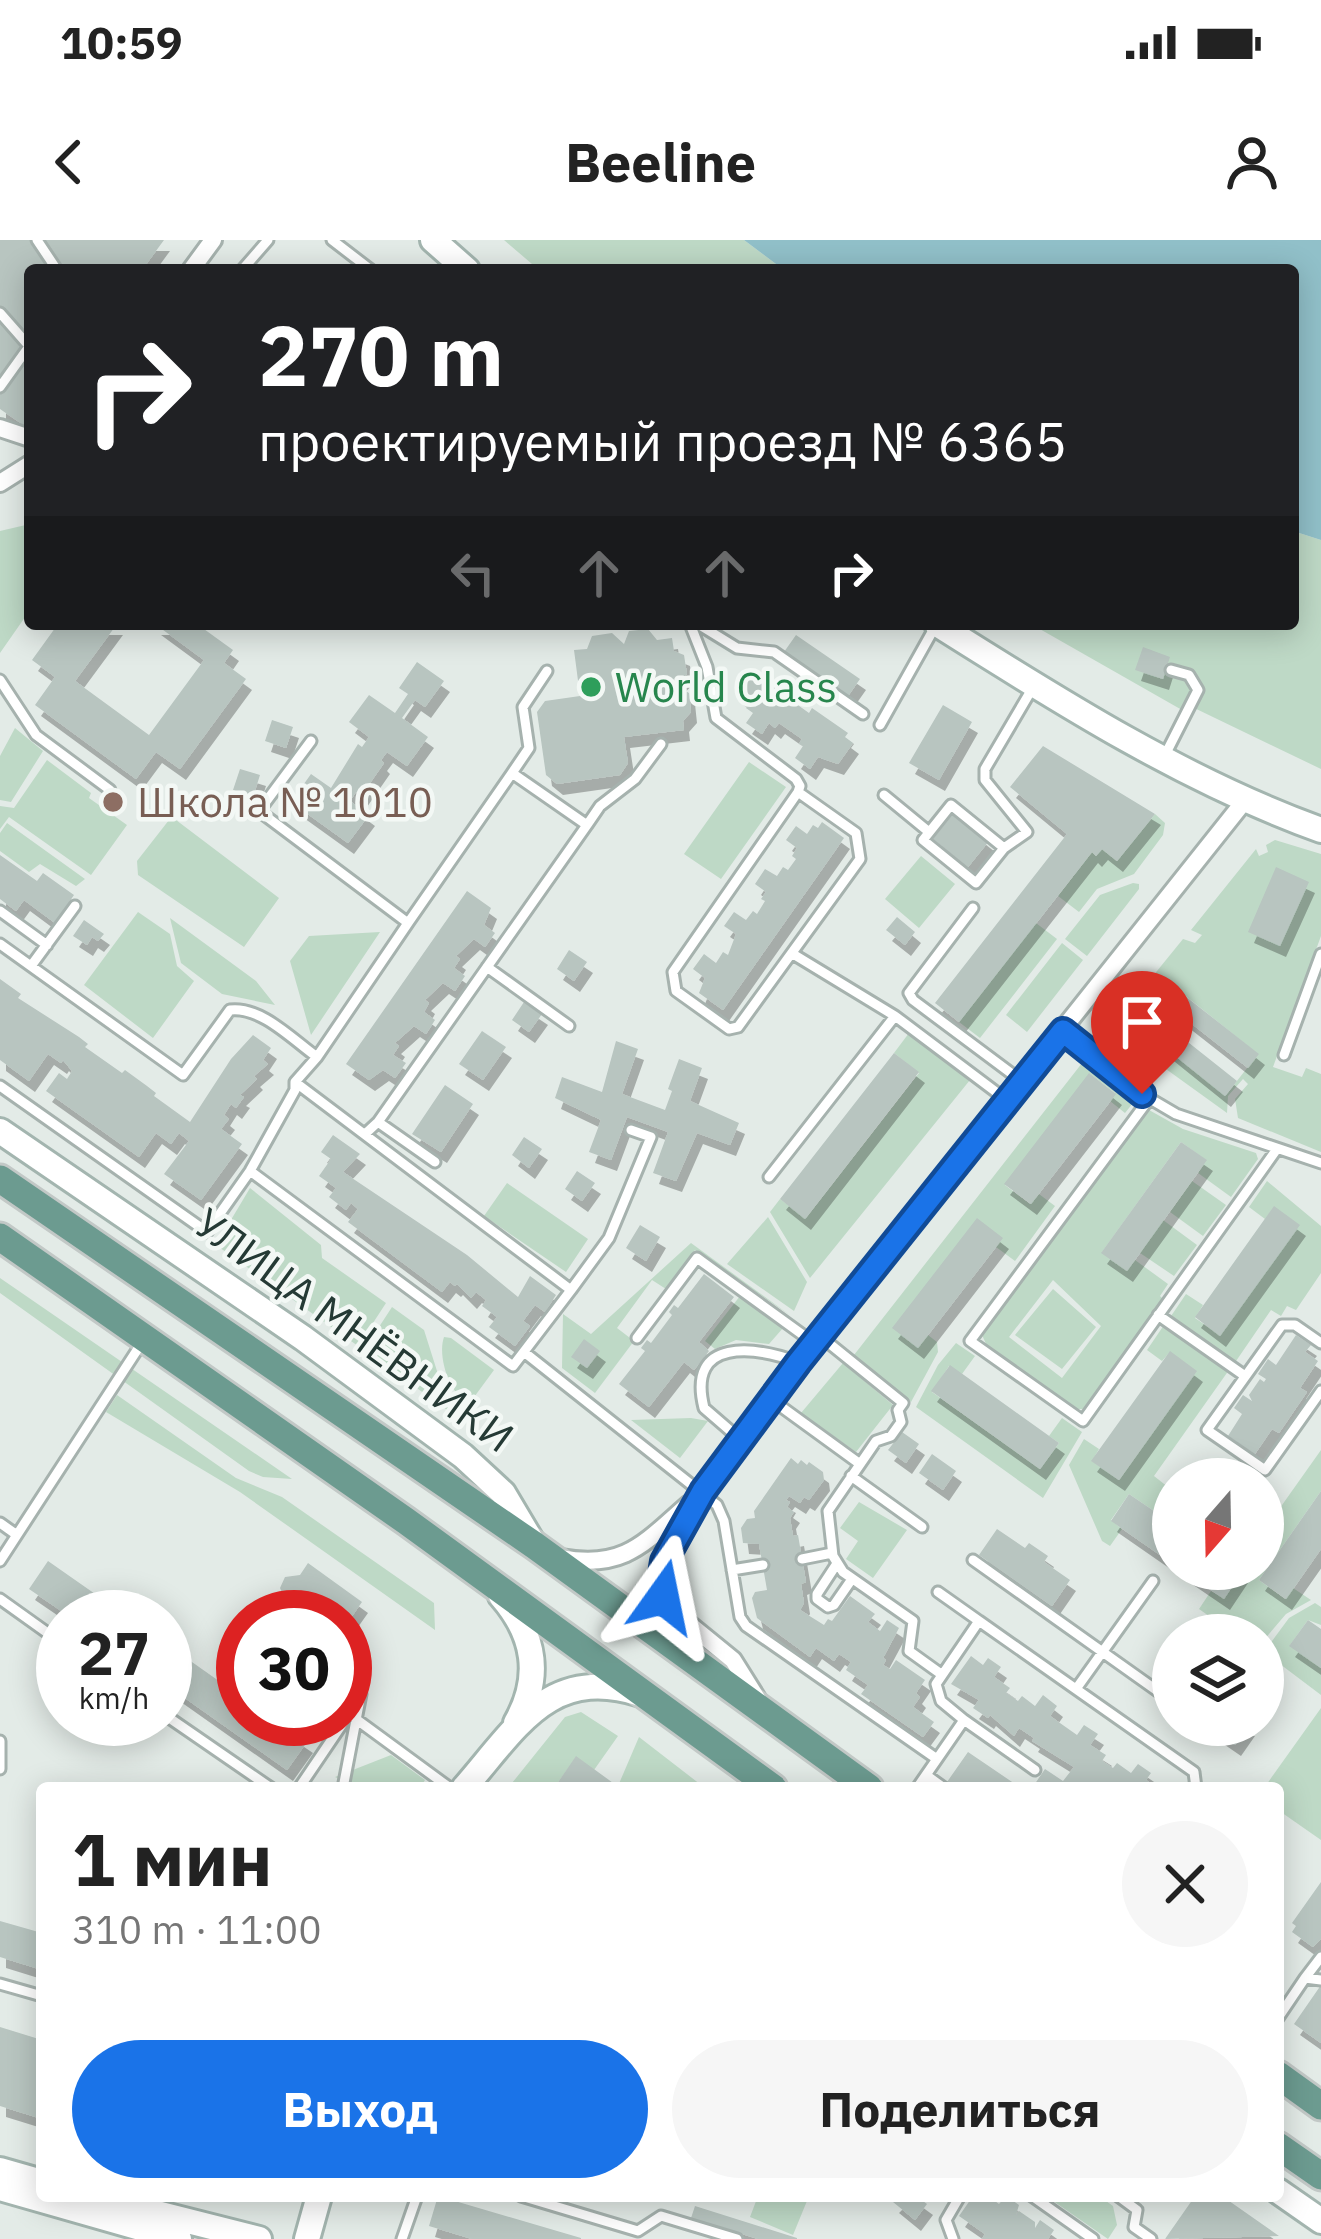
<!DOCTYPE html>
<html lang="ru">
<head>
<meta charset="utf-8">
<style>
	body { margin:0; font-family:"IBM Plex Sans",sans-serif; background:#f6f6f6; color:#222; height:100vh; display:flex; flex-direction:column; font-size:45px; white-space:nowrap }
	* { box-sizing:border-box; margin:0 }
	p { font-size:39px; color:#767676 }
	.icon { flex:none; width:66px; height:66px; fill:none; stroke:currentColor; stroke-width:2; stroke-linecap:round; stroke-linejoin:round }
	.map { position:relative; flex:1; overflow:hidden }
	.panel { position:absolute; left:36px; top:1542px; width:1248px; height:420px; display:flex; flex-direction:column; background:#fff; border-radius:12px; box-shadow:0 6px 30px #0003 }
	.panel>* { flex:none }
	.hud { position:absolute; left:24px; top:24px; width:1275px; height:366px; border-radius:12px; box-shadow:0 6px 30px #0003; background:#202124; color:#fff; overflow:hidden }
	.needle { width:78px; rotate:200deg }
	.buttons { position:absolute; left:1152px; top:1218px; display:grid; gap:24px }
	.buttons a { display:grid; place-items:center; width:132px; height:132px; border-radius:50%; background:#fff; box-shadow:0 6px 30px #0003; font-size:60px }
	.speed { position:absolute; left:36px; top:1350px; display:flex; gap:24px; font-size:60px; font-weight:700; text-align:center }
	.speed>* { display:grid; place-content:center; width:156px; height:156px; border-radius:50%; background:#fff; box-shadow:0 6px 30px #0003; line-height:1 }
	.speed small { font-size:30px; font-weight:400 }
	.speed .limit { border:18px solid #d22; background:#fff; color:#111 }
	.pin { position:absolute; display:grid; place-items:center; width:102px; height:102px; color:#fff; margin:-123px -51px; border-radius:50% 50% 50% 0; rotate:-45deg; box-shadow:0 0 12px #0007 }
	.pin .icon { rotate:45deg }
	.me { position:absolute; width:132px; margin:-66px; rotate:12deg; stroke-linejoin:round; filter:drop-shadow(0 0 9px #0008) }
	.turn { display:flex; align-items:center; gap:42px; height:252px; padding:0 36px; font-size:54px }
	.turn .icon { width:156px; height:156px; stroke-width:2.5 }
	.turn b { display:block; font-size:84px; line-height:102px }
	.lanes { display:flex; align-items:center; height:114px; padding:0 36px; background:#0003; justify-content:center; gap:60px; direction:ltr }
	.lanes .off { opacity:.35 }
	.round { display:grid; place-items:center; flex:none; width:126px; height:126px; border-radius:63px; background:#f6f6f6 }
	.overview { display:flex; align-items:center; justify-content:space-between; height:204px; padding:0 36px }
	h1 { font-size:72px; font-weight:700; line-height:90px }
	.primary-button { display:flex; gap:24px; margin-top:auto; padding:24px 36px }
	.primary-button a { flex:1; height:138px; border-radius:72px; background:#1a73e8; color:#fff; font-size:48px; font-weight:700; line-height:138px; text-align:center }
	.primary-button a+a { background:#f6f6f6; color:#222 }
	.status { display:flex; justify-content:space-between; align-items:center; height:84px; padding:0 60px; background:#fff; direction:ltr }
	.status svg { height:33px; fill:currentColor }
	header { display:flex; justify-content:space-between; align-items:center; height:156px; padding:0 36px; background:#fff; font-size:54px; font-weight:700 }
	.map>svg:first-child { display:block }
	.green { fill:#bed9c6; fill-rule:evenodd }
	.water { fill:#91c0c9 }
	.building { fill:#b8c5c0; filter:url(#shadow) }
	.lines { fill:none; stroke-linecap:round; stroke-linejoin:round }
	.lane-casing { stroke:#a6b2ae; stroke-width:15 }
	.street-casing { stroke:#a6b2ae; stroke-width:22 }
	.secondary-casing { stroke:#a3b5af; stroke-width:30 }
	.primary-casing { stroke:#c2c8c6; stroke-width:33 }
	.lane { stroke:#fff; stroke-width:9 }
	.street { stroke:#fff; stroke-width:16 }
	.secondary { stroke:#fff; stroke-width:24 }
	.primary { stroke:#6c9b90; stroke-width:27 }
	.route-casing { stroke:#114b97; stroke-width:30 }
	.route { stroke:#1a73e8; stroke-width:21 }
	.leisure-dot { fill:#2e9e5b; stroke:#f3f8f5; stroke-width:4.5 }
	.education-dot { fill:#8d6e63; stroke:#f3f8f5; stroke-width:4.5 }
	.labels { text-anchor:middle; stroke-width:9; stroke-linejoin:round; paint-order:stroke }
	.leisure-label { font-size:42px; fill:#27864d; stroke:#f3f8f5; text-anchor:start }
	.education-label { font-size:42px; fill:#785e54; stroke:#f3f8f5; text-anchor:start }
	.street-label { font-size:42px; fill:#253a35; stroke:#f3f8f5 }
</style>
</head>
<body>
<div class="status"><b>10:59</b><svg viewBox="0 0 49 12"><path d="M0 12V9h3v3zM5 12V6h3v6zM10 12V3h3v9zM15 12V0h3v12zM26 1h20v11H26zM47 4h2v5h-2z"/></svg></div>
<header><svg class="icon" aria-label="back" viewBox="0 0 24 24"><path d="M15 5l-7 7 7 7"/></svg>Beeline<svg class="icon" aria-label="person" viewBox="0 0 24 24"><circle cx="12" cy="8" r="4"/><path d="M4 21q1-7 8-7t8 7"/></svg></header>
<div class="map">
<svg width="1321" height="1999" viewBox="0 0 1321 1999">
	<defs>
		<filter id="shadow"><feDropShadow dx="6" dy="11" stdDeviation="0" flood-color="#0004"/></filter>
	</defs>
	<rect width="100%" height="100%" fill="#e3ebe7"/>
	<path class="green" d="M504 0H744L784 30H539Z
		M30 284V370L0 413V291Z
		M1293 291 1321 300V529L1186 464 1182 470 1031 384H1293Z
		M15 488 43 511 11 562 0 560V516Z
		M47 520 91 553 89 558 127 585 91 635 9 577 0 589V566L14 568Z
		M749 522 786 547 721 639 684 614Z
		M1155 574 1165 583 1163 595 1134 634 1097 649 1079 672 1058 656 1092 612 1096 616 1102 609 1117 621Z
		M169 580H176L279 658 244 707 138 635 137 621Z
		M7 583 85 639 76 646 40 624 29 632 0 611V593Z
		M1275 600 1321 614V696L1273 827 1302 837 1306 828 1321 834V912L1238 878 1235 859 1248 844 1243 839 1228 856 1227 873 1109 788 1136 758 1146 766 1133 783 1226 855 1258 814 1167 741 1154 756 1144 747 1183 699 1195 703 1202 695 1191 690 1256 609 1259 616 1268 612 1266 605Z
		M921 616 955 644 919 688 885 659Z
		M1133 643 1139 644V649L1087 716 1065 699 1100 655Z
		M138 672 170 694 177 726 194 741 153 798 84 745Z
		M170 678 256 741 275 765 222 754 181 723Z
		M1036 683 1057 699 980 798 959 782Z
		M380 692 311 795 290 721 309 696Z
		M1062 703 1083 720 1027 792 1006 775Z
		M909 793 970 840 810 1038 770 972 780 959 806 978 919 833 894 813Z
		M1086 818 1137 858 1125 873 1110 861 1115 853 1090 834 1005 945 1030 964 1039 954 1055 966 1015 1021 996 1007 1002 998 918 1107 928 1095 937 1102 938 1112 911 1162 854 1115Z
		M1149 870 1183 889 1256 913 1258 919 1231 957 1198 933 1206 920 1181 902 1102 1012 1127 1030 1135 1020 1168 1044 1160 1056 1163 1059 1083 1169H1076L987 1106 982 1095ZM1053 1040 1101 1086 1062 1138 1009 1097Z
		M1192 941 1226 965 1203 996 1170 972Z
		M1267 941 1321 986V1033L1296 1070 1287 1066 1281 1076 1271 1070 1234 1124 1169 1079 1186 1054 1203 1065 1195 1078 1220 1095 1299 985 1274 967 1265 979 1249 967Z
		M507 943 588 999 566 1032 484 976Z
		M250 948 321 1005 322 1018 386 1063 358 1106 216 1005Z
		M768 977 807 1042 794 1071 727 1024Z
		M1163 980 1197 1005 1174 1036 1140 1013Z
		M691 1003 791 1076 695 1010 666 1049 652 1040 617 1088 634 1101 595 1153 562 1128 563 1074 591 1094Z
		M0 1038 292 1239 263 1237 249 1231 0 1053Z
		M1053 1049 1096 1087 1062 1129 1015 1095Z
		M740 1056 783 1088 769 1104 736 1100 715 1109 705 1101Z
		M392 1067 424 1090 450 1172 364 1110Z
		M1164 1085 1229 1130 1154 1236 1173 1251V1284L1129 1254 1111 1280 1122 1289 1110 1306 1102 1301 1069 1225 1084 1199 1099 1209 1092 1221 1119 1240 1196 1131 1170 1112 1162 1121 1147 1110Z
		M444 1097 451 1098 494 1130 469 1164C450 1155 437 1117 444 1097Z
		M956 1103 975 1116 962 1134 949 1126 932 1152 1040 1229 1059 1203 1049 1196 1062 1178 1082 1192 1043 1258 916 1167 938 1125Z
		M843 1123 893 1165 856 1212 801 1173Z
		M117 1155 236 1238 282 1257 434 1363 435 1390 240 1252 106 1172Z
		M691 1178 708 1181 680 1218 631 1180Z
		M1321 1210V1251L1259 1340 1285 1359 1293 1348 1311 1360 1286 1374 1263 1401V1395H1236L1199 1369 1211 1351 1224 1358 1242 1333 1238 1329H1263V1292Z
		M859 1262 907 1290 873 1338 846 1319 858 1301 840 1288Z
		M1315 1363 1321 1367V1385L1308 1380 1290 1405 1321 1428V1455L1264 1412 1289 1378Z
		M1321 1468V1600L1278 1570V1548H1264Z
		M581 1472 618 1496 594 1530 576 1517 554 1548H508L565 1477Z
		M639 1497 705 1548 618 1546Z
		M391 1515 425 1540 420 1548H358L335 1537Z
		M758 1956H809L793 1995 750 1977Z
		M1046 1956H1099L1113 1966 1117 1985 1108 1999Z"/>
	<path class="water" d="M744 0H1321V300L1293 291V30H784Z"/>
	<path class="building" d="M0 0H164L142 30H30V180L25 186 0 169Z
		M58 384H117L75 441 149 495 204 420 155 384H197L233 410 224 423 246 439 180 529 156 512 136 539 35 465 55 437 32 420Z
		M648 389 657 400 672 398 674 411 684 415 687 434 678 442 679 447 689 453 691 472 683 481 684 490 624 497 628 523 620 535 557 544 546 535 537 472 545 461 580 456 574 410 587 409 592 396 612 393 624 404 629 391Z
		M796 395 860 439 848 456 784 412Z
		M1143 407 1170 417 1163 439 1135 430Z
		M417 422 444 441 425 467 415 460 402 478 428 497 407 526 387 512 381 520 384 523 361 556 356 552 350 561 369 575 348 603 291 562 311 534 331 548 358 504 362 507 369 497 349 482 369 455 395 473 408 454 399 448Z
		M751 432 758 437 761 433 798 459 795 463 809 473 812 468 848 493 845 497 853 503 838 524 818 517 810 529 795 518 803 506 799 504 802 499 779 483 775 488 769 483 762 494 746 483 753 473 746 468 750 463 736 453Z
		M943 465 972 482 939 540 909 523Z
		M272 480 293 487 286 508 265 501Z
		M1043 506 1155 574 1117 621 1102 609 1096 616 1092 612 959 782 935 763 1067 594 1010 547Z
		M240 529 260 535 253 557 233 550Z
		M954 573 989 601 968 627 933 599Z
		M822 582 844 598 723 770 699 753 705 738 693 729 704 714 716 723 723 712 728 715 736 694 724 686 734 672 746 680 753 671 757 674 765 661 761 659 766 652 755 644 765 629 777 636 783 627 788 630 796 619 792 616 797 608 786 600 796 586 807 594 813 585 818 588Z
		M0 615 37 641 43 633 74 655 55 683 24 660 16 671 0 659Z
		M1276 627 1309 642 1280 706 1248 692Z
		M467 651 491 668 484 685 495 693 485 707 474 699 456 716 460 719 454 728 465 736 455 751 443 743 425 760 429 763 424 772 435 780 426 794 414 786 395 803 399 806 393 815 406 823 395 838 383 830 369 840 346 824Z
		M897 677 915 692 905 705 886 690Z
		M84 680 104 694 98 701 92 697 87 705 73 696Z
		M569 710 587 722 574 741 557 729Z
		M0 739 21 754 18 758 79 797 88 804 85 807 122 833 125 830 147 846 156 853 154 856 190 882 231 819 253 795 271 808 263 820 268 824 254 836 257 839 240 855 244 857 236 868 231 864 224 875 229 879 221 889 242 904 201 960 164 934 189 901 179 893 171 904 156 893 139 917 46 851 59 833 67 839 72 831 63 820 61 823 48 814 29 841 0 820Z
		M1166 741 1259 814 1248 828 1155 755Z
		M524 762 542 774 529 792 512 780Z
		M1145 768 1237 841 1225 856 1133 782Z
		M482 791 506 807 483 840 459 824Z
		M616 801 638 809 622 854 665 870 672 851 668 849 679 819 702 828 690 861 739 883 730 905 697 893 676 941 653 933 668 892 627 877 611 920 589 912 601 880 555 858 562 837 602 852Z
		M894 813 919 832 805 979 780 959Z
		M1089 833 1116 854 1031 964 1004 944Z
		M445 845 473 864 441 912 412 894Z
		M333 895 360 914 343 932 467 1015 518 1057 530 1036 556 1055 545 1072 535 1065 523 1081 530 1086 515 1106 489 1087 497 1077 482 1066 486 1060 476 1052 471 1058 457 1044 455 1046 450 1042 442 1052 348 982 358 969 351 963 346 970 329 957 336 948 319 936 331 919 321 912Z
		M524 897 542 909 529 928 512 915Z
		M1181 902 1207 920 1127 1031 1101 1013Z
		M577 931 595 943 582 961 565 949Z
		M1274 966 1300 985 1220 1096 1195 1077Z
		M977 978 1003 998 918 1108 892 1088Z
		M640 985 660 997 646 1021 626 1008Z
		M704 1034 734 1057 699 1102 709 1111 694 1130 684 1122 649 1167 619 1144 645 1111 641 1108 647 1100 651 1103 672 1075 669 1072 674 1065 678 1068Z
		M1296 1095 1311 1105 1305 1112 1318 1121 1300 1148 1307 1152 1279 1193 1272 1189 1255 1214 1228 1196 1242 1174 1234 1168 1243 1155 1252 1161 1249 1155 1260 1139 1264 1142 1266 1139 1258 1134 1268 1119 1276 1125Z
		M584 1099 600 1111 587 1128 571 1117Z
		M1170 1111 1197 1131 1119 1240 1091 1221Z
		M950 1125 1059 1203 1040 1229 931 1151Z
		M902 1192 919 1204 906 1223 888 1210Z
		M932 1214 956 1231 943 1250 919 1233Z
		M791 1218 798 1224 801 1220 807 1225 809 1222 823 1232 824 1240 809 1260 804 1257 800 1263 789 1256 786 1260 790 1262 787 1267 794 1272 790 1278 793 1296 798 1295 806 1342 801 1344 804 1363 800 1370 824 1385 828 1379 832 1381 850 1356 875 1374 868 1382 880 1391 887 1380 899 1388 883 1418 886 1420 883 1425 890 1429 896 1420 925 1440 916 1453 920 1457 913 1467 934 1482 923 1497 861 1454 868 1445 846 1430 851 1422 839 1414 834 1421 816 1408 810 1417 757 1378 752 1358 755 1352 767 1350 759 1304 743 1303 741 1288 747 1279 755 1278 754 1271Z
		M1321 1251V1309L1286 1359 1259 1340Z
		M1129 1254 1173 1284V1324L1111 1281Z
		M997 1289 1025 1308 1029 1303 1048 1316 1044 1322 1070 1340 1052 1366 979 1315Z
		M48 1321 128 1377H70L29 1349Z
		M308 1323 362 1362 345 1386V1377H289L276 1368 284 1357 280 1348 285 1337 300 1335Z
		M1180 1329H1238L1242 1332 1224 1359Z
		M1308 1380 1321 1389V1428L1289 1406Z
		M165 1403 243 1458V1479H273L307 1502 287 1530 165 1444Z
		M971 1416 983 1425 988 1418 1001 1427 994 1437 1010 1448 1006 1453 1018 1461 1022 1456 1035 1466 1043 1455 1057 1466 1050 1476 1077 1495 1084 1485 1098 1494 1090 1505 1106 1515 1102 1521 1113 1528 1117 1523 1131 1533 1138 1524 1151 1533 1146 1540 1157 1548H1032L1045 1529 1063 1541 1074 1527 1032 1501 1034 1498 1019 1488 1014 1496 990 1475 988 1478 973 1468 979 1460 951 1444Z
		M1206 1485H1249L1235 1505Z
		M968 1512 1021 1548H955L947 1542Z
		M576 1516 620 1548H554Z
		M1321 1642V1699L1313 1707 1292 1692 1296 1686 1292 1683Z
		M0 1681 42 1693V1730L0 1717Z
		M1321 1745V1803L1294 1784Z
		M0 1787 42 1800V1879L0 1866Z
		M438 1956 581 1998V1999H472L429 1986Z
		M899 1956H916L927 1964 915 1980 893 1962Z
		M973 1956H988L999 1964 1006 1956 1019 1965 1016 1975 1019 1971 1035 1982V1988L1040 1980 1054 1990 1048 1999H982L985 1994 959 1976Z
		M1195 1956H1222L1279 1996 1165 1999Z
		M695 1966 797 1998V1999H758L691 1978Z"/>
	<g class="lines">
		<g class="lane-casing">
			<path id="lane" d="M37 0 57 30
				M332 0 371 30
				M242 30 268 0
				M0 73 29 106
				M0 147 30 105
				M690 384 707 427 716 478 796 539 800 546 798 552 856 593 860 619 738 787 729 789 676 751 673 732 798 552
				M698 384 737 408 774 412 863 474
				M0 440 36 495 110 550
				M880 485 936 385
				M1164 517 1198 450 1189 435 1171 430
				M512 533 529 508 523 467 547 431
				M884 555 929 592
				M587 585 600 566 635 539 661 504
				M1004 608 951 565 923 600 976 643 1004 608 1027 592 985 540V529L1032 449
				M973 668 909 753 913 760 1023 842
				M0 671 47 705
				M0 704 183 835 230 770C261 766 293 800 317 817
				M31 726 75 666
				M487 727 569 786
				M895 776 1008 861
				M1062 791 1142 854 1176 874 1321 923
				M1284 815 1321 714
				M0 846 207 992 250 931 295 850V842L317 817 408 683 259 571 311 501
				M1149 859 970 1101 1083 1181 1277 909
				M378 882 435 922
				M365 894 378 882 587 585 512 533 408 683
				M250 931 513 1126 571 1050 295 842
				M769 937 895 776 793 714
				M571 1050 609 998 651 897 631 890
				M1158 1075 1245 1136
				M820 1096 903 1163 898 1170 901 1182 891 1196 876 1201 828 1271 833 1316 843 1332 913 1381 909 1411 941 1434
				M637 1098 697 1018 814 1103
				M1321 1103 1295 1085H1282L1207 1190 1265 1230 1321 1151
				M524 1112 717 1265 724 1281 740 1377 746 1386 937 1519
				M772 1160 860 1224
				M741 1200 704 1168C686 1096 756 1107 798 1122
				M851 1236 922 1287
				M0 1283 17 1295
				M802 1319 832 1313
				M973 1320 1173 1462
				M0 1321 141 1104
				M836 1325 817 1354V1359L828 1367 834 1365 852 1339
				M732 1330 763 1325
				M938 1352 979 1381
				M0 1359 63 1404
				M1076 1449 1153 1341
				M165 1475 271 1548
				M964 1480 1035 1530
				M0 1501V1529
				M926 1535 944 1548
				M299 1548 349 1474 450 1548
				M343 1548 361 1454
				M917 1548 964 1480 941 1461 936 1444 979 1381 1194 1532 1196 1548
				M1305 1738 1321 1717
				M0 1744 42 1756
				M1278 1778 1305 1738 1321 1740
				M521 1956 638 1991 661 1976 737 1999
				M1032 1956 1093 1999
				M1118 1956 1137 1970 1134 1987 1151 1999
				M402 1999 417 1956
				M953 1999 946 1980 960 1956"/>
		</g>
		<g class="street-casing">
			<path id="street" d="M191 30 213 0
				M0 188 30 198
				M0 243 30 224
				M561 1318C625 1330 645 1302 689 1264
				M758 1460 733 1420 668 1367 660 1346 668 1313 703 1251 798 1122 1246 559"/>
		</g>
		<g class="secondary-casing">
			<path id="secondary" d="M433 0 467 30
				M937 384C1059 461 1185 541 1321 590
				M0 891 303 1098 463 1216 503 1253 534 1305
				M501 1356C535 1395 542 1437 516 1483
				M464 1548C518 1486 550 1425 641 1454
				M0 1930 42 1942
				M0 1948 179 1999
				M1278 1951 1321 1981
				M89 1956 259 1999
				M307 1999 319 1956"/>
		</g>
		<g class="primary-casing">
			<path id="primary" d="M0 939 534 1305 869 1548
				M0 997 406 1281 773 1548
				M1278 1835 1321 1866
				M1278 1906 1321 1936"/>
		</g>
		<use href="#lane" class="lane"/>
		<use href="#street" class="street"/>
		<use href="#secondary" class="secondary"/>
		<use href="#primary" class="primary"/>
	</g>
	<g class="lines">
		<g class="route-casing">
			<path id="route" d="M663 1357 660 1346 664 1321 703 1251 798 1123 1063 791 1142 854"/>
		</g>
		<use href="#route" class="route"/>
	</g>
	<circle class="leisure-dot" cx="591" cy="447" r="12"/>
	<circle class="education-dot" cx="113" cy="562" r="12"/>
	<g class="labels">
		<g class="leisure-label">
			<text x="615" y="462">World Class</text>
		</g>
		<g class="education-label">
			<text x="137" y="577">Школа № 1010</text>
		</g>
		<g class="street-label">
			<text transform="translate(354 1090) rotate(36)" y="15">УЛИЦА МНЁВНИКИ</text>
		</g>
	</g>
</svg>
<div class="buttons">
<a><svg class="needle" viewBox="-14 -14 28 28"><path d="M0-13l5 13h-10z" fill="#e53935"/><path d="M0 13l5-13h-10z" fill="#767676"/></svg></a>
<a><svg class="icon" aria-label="layers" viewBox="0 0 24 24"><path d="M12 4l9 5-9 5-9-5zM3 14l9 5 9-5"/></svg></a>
</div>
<div class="speed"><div>27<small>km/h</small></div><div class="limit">30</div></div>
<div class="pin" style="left:1142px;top:854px;background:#d93025"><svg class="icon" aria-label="arrive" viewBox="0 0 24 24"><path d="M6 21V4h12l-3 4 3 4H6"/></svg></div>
<svg class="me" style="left:663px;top:1357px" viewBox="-20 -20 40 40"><path d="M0-17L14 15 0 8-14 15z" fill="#1a73e8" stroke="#fff" stroke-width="4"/></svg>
<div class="hud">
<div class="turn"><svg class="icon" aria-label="right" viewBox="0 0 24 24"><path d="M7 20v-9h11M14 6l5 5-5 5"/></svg><div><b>270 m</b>проектируемый проезд № 6365</div></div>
<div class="lanes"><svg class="icon off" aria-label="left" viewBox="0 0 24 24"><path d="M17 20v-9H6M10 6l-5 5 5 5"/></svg><svg class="icon off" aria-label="ahead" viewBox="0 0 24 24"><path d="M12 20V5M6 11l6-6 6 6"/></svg><svg class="icon off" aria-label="ahead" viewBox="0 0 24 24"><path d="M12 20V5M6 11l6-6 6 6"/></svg><svg class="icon" aria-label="right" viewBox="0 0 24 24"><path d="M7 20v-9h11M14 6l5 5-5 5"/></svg></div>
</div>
<section class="panel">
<div class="overview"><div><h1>1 мин</h1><p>310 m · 11:00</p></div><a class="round"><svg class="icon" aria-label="close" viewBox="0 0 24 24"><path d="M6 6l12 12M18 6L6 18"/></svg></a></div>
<div class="primary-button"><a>Выход</a><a>Поделиться</a></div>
</section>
</div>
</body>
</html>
